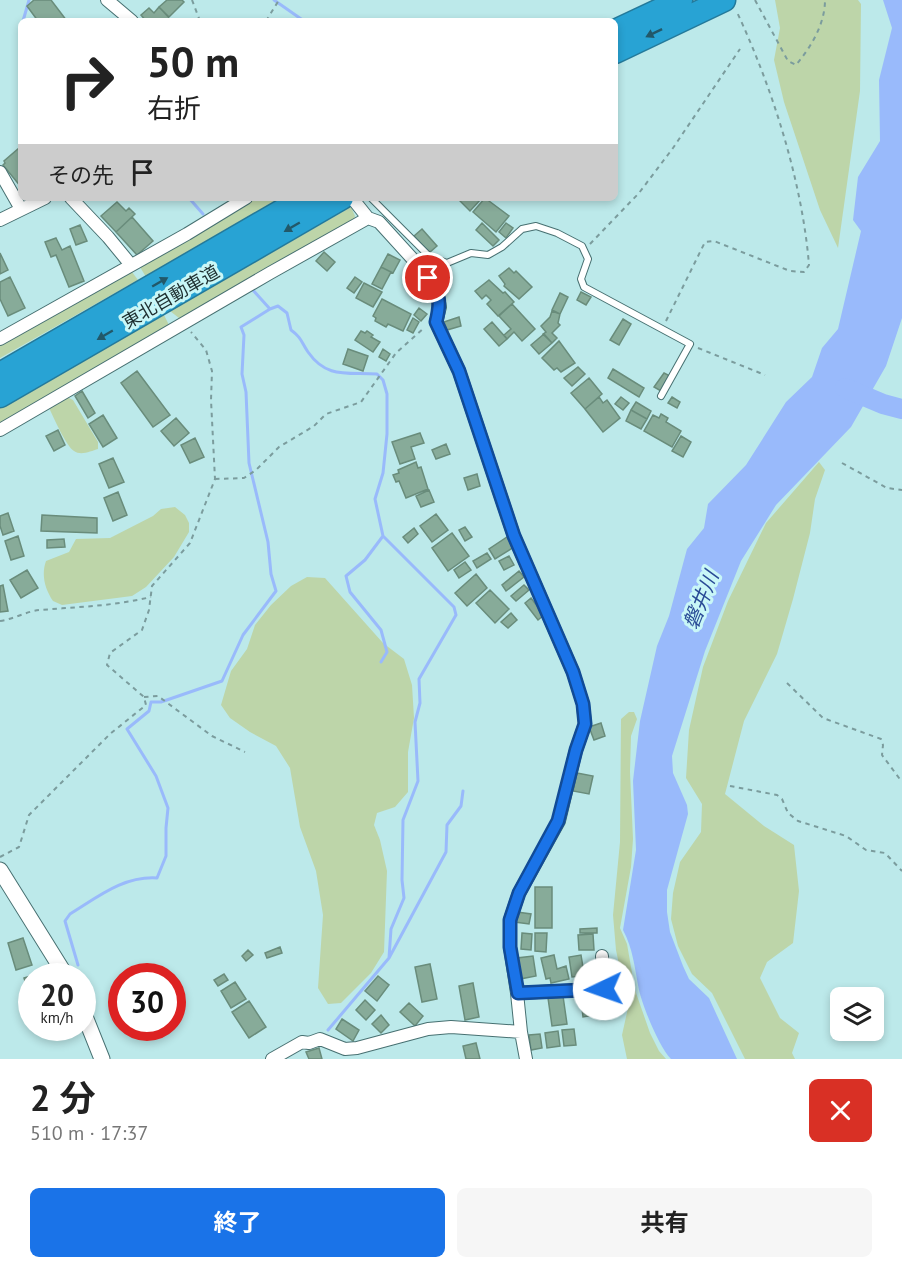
<!DOCTYPE html>
<html lang="ja">
<head>
<meta charset="utf-8">
<style>
	body { margin:0; font-family:"PT Sans","Noto Sans JP",sans-serif; background:#f6f6f6; color:#222; height:100vh; display:flex; flex-direction:column; font-size:22px; white-space:nowrap }
	* { box-sizing:border-box; margin:0 }
	p { font-size:20px; color:#767676 }
	.icon { flex:none; width:33px; height:33px; fill:none; stroke:currentColor; stroke-width:2; stroke-linecap:round; stroke-linejoin:round }
	.map { position:relative; height:1059px; overflow:hidden }
	.panel { display:flex; flex-direction:column; background:#fff; flex:1 }
	.panel>* { flex:none }
	.guide { position:absolute; left:18px; top:18px; width:600px; height:183px; border-radius:9px; box-shadow:0 3px 9px #0003; background:#fff; color:#222; overflow:hidden }
	.fabs { position:absolute; left:830px; top:987px; display:grid; gap:12px }
	.fabs a { display:grid; place-items:center; width:54px; height:54px; border-radius:9px; background:#fff; box-shadow:0 3px 9px #0003; font-size:30px }
	.speed { position:absolute; left:18px; top:963px; display:flex; gap:12px; font-size:30px; font-weight:700; text-align:center }
	.speed>* { display:grid; place-content:center; width:78px; height:78px; border-radius:50%; background:#fff; box-shadow:0 3px 9px #0003; line-height:1 }
	.speed small { font-size:15px; font-weight:400 }
	.speed .limit { border:9px solid #d22; background:#fff; color:#111 }
	.pin { position:absolute; display:grid; place-items:center; width:51px; height:51px; color:#fff; margin:-26px; border:3px solid #fff; border-radius:50%; box-shadow:0 2px 6px #0007 }
	.me { position:absolute; width:66px; margin:-33px; rotate:267deg; stroke-linejoin:round; filter:drop-shadow(0 0 4px #0008) }
	.turn { display:flex; align-items:center; gap:21px; height:126px; padding:0 30px; font-size:27px }
	.turn .icon { width:78px; height:78px; stroke-width:2.5 }
	.turn b { display:block; font-size:42px; line-height:51px }
	.then { display:flex; align-items:center; height:57px; padding:0 30px; background:#0003; gap:12px; font-size:22px }
	.round { display:grid; place-items:center; flex:none; width:63px; height:63px; border-radius:9px; background:#f6f6f6 }
	.head { display:flex; align-items:center; justify-content:space-between; height:102px; padding:0 30px }
	h1 { font-size:36px; font-weight:700; line-height:45px }
	.action { display:flex; gap:12px; margin-top:auto; padding:12px 30px }
	.action a { flex:1; height:69px; border-radius:9px; background:#1a73e8; color:#fff; font-size:24px; font-weight:700; line-height:69px; text-align:center }
	.action a+a { background:#f6f6f6; color:#222 }
	.map>svg:first-child { display:block }
	.green { fill:#bdd5a9 }
	.water { fill:#99bafb }
	.lines { fill:none; stroke-linecap:round; stroke-linejoin:round }
	.stream { stroke:#99bafb; stroke-width:3 }
	.river { stroke:#99bafb; stroke-width:20 }
	.building { fill:#87ab99; stroke:#698c7b; stroke-width:1.5 }
	.service-casing { stroke:#477071; stroke-width:8 }
	.minor-casing { stroke:#477071; stroke-width:14 }
	.tertiary-casing { stroke:#477071; stroke-width:17 }
	.motorway-casing { stroke:#247a9b; stroke-width:25 }
	.path { stroke:#7b9c9d; stroke-width:2; stroke-dasharray:4.5 4.5; stroke-linecap:butt }
	.service { stroke:#fff; stroke-width:6 }
	.minor { stroke:#fff; stroke-width:12 }
	.tertiary { stroke:#fff; stroke-width:15 }
	.motorway { stroke:#28a3d4; stroke-width:22 }
	.oneway { fill:#225869 }
	.route-casing { stroke:#114b97; stroke-width:15 }
	.route { stroke:#1a73e8; stroke-width:10 }
	.labels { text-anchor:middle; stroke-width:6; stroke-linejoin:round; paint-order:stroke }
	.street-label { font-size:18px; fill:#1e2f30; stroke:#c9f7f7 }
	.water-label { font-size:20px; font-style:italic; fill:#294b96; stroke:#c9f7f7 }
</style>
</head>
<body>
<div class="map">
<svg width="902" height="1059" viewBox="0 0 902 1059">
	<rect width="100%" height="100%" fill="#bce9ea"/>
	<path class="green" d="M775 0H858L861 4 860 91 838 248 820 210 784 102 774 60 780 28Z
		M253 198H280L146 277 140 267 142 263Z
		M351 207 355 216 353 221 183 318H179L170 311Z
		M128 272H132L138 280 0 358V343Z
		M164 315 169 325 0 423V408Z
		M67 397 73 400 98 442V449C91 451 81 456 74 451 66 446 54 418 49 408Z
		M819 462 825 470 815 499 810 533 793 599 777 654 744 721 725 794 764 826 794 845 799 891 793 943 767 962 760 978 780 1018 799 1033 792 1053 795 1059H745L712 993 692 974 678 946 671 919 673 893 680 862 701 832 702 804 686 778 689 730 703 667 728 601 766 523Z
		M175 507 185 515 189 523V532L174 557 146 587 132 596 62 605 53 601C45 589 41 575 46 561L69 552 76 539 110 538 153 516 161 509Z
		M307 577 325 578 383 643 404 659 412 685 414 718 408 752V792L395 807 377 813 374 825 380 840 387 871 384 952 371 973 341 1003 328 1004 318 988 323 915 316 871 300 827 290 768 276 746 250 732 230 718 221 705 231 671 247 649 255 625 271 605 291 586Z
		M629 712H634L637 719 631 736 630 772 633 839 631 867 620 928 627 944 635 990 650 1033 659 1051 666 1059H627L622 1035 628 1008 616 950 613 915 620 842 621 719Z"/>
	<path class="water" d="M883 0H902V318L886 366 851 427 776 505 741 561 705 651 672 756 673 773 687 805 688 814 667 890V912L670 932 683 966 689 979 709 998 737 1059H671C659 1047 643 1007 639 990 635 970 633 948 623 930L636 850 633 781 640 721 657 646 669 616 687 549 704 528 708 504 746 465 786 402 812 377 822 348 838 329 861 231 853 220 858 177 880 141 879 80 892 28Z"/>
	<g class="lines">
		<path class="stream" d="M274 0 304 21
			M23 21 29 0
			M189 198 203 214
			M252 289 270 309 278 306 287 313 291 330C302 338 301 342 308 352 327 379 347 372 377 374L383 380 387 394V434L383 473 375 499 383 536 365 560 346 576 350 592 381 630 387 652 381 662
			M383 536 454 607 456 615 419 679 420 703 415 722 418 781 403 820 402 880 404 898 391 929 389 958
			M78 965 65 921 70 914C98 897 123 876 157 878L166 856V828L168 808 156 776 127 729 149 711 151 702H161L222 681 243 635 276 591 271 574 268 542 249 463 246 392 242 374 244 335 241 327 270 309
			M328 1030 389 958 446 852 447 825 461 806 463 791"/>
		<path class="river" d="M845 388 883 404 902 409"/>
	</g>
	<path class="building" d="M34 0H51L67 21H38L27 6Z
		M167 0H182L184 2 169 17 159 7Z
		M159 7 172 21H146L141 15 149 8 154 13Z
		M19 148 21 150V187L3 165 5 163 4 161Z
		M462 198H482L470 211 460 201Z
		M485 198 509 216 496 232 473 212Z
		M117 202 126 211 129 208 135 214 116 232 101 216Z
		M132 217 153 241 137 255 116 232Z
		M482 223 499 240 493 246 476 230Z
		M506 223 513 228 506 238 499 232Z
		M80 225 87 241 76 245 70 229Z
		M422 229 437 246 429 253 414 236Z
		M56 238 62 250 70 246 84 281 69 287 56 255 51 257 45 242Z
		M324 252 335 262 327 271 316 261Z
		M0 253 8 270 0 274Z
		M388 254 400 260 393 273 381 267Z
		M381 267 391 272 382 289 372 284Z
		M509 268 514 273 516 271 532 287 519 299 504 286 505 284 499 276Z
		M10 277 25 308 8 316 0 299V282Z
		M355 277 362 282 354 293 347 288Z
		M489 280 503 293 505 292 514 302 498 316 487 304 491 300 486 295 482 299 475 291Z
		M364 283 382 292 373 307 356 298Z
		M581 292 591 297 586 305 577 300Z
		M560 293 568 297 560 314 552 310Z
		M382 299 411 314 403 331 388 324 386 327 375 321 376 318 373 316Z
		M512 304 535 329 522 341 514 332 507 339 504 335 511 329 499 316Z
		M419 308 427 314 421 321 414 315Z
		M552 311 560 314 558 323 560 325 552 333 557 338 552 343 543 334 546 332 541 326 550 317Z
		M459 317 461 326 447 330 444 322Z
		M413 318 419 322 413 333 407 330Z
		M623 319 631 324 619 345 610 340Z
		M492 322 507 339 499 346 484 329Z
		M361 331 365 333 367 331 373 335 371 337 380 342 373 352 355 340Z
		M544 334 552 343 539 354 531 345Z
		M559 341 575 363 561 372 557 368 554 370 542 358Z
		M348 349 368 356 363 371 343 364Z
		M383 349 390 354 386 361 379 357Z
		M578 367 585 374 572 386 564 378Z
		M613 369 644 388 639 397 608 378Z
		M137 371 170 415 153 427 121 383Z
		M664 373 670 376 661 391 654 387Z
		M589 378 602 394 585 409 571 393Z
		M82 391 95 413 88 418 75 396Z
		M599 397 603 403 607 400 620 418 603 432 585 409Z
		M621 397 629 403 623 410 615 404Z
		M672 397 680 402 677 408 668 403Z
		M636 402 651 411 647 419 631 410Z
		M631 410 647 419 641 429 626 421Z
		M661 414 668 418 666 422 681 431 672 447 644 431 653 415 659 418Z
		M103 415 117 438 103 447 89 424Z
		M176 418 189 433 174 446 161 431Z
		M58 430 65 445 54 451 46 436Z
		M420 433 424 443 411 447 415 459 400 464 392 442Z
		M681 436 691 442 683 457 672 451Z
		M195 438 204 457 190 463 181 445Z
		M446 444 450 454 436 459 432 450Z
		M113 458 124 482 109 488 99 464Z
		M416 462 418 468 421 467 428 489 406 498 399 481 396 482 393 475 399 473 398 470Z
		M477 474 480 486 468 490 464 478Z
		M429 490 434 502 421 507 416 496Z
		M118 492 127 515 113 521 104 498Z
		M8 513 14 531 3 535 0 526V516Z
		M436 514 448 530 432 542 420 526Z
		M42 515 97 518V533L41 531Z
		M465 527 472 537 465 541 459 530Z
		M414 528 418 534 408 543 403 537Z
		M452 533 469 556 448 571 432 548Z
		M18 536 24 556 11 560 5 541Z
		M507 537 514 547 495 559 489 549Z
		M64 539 65 547 47 548V540Z
		M487 553 491 559 477 568 473 561Z
		M509 556 514 565 504 570 499 561Z
		M465 562 471 570 459 578 454 570Z
		M27 570 38 588 21 598 10 580Z
		M519 571 524 577 506 591 502 585Z
		M476 574 487 588 467 606 455 593Z
		M3 585 8 611 0 612V586Z
		M524 585 529 590 516 601 511 596Z
		M490 590 509 609 495 623 476 603Z
		M531 598 544 615 538 620 525 603Z
		M511 613 517 620 508 628 501 622Z
		M601 723 605 736 594 740 589 727Z
		M577 773 593 776 589 794 573 791Z
		M535 887H552V928H535Z
		M517 912 531 914 529 924 515 922Z
		M597 928V933H580V929Z
		M522 933 532 934 531 950 521 949Z
		M535 933H547L546 952 535 951Z
		M593 934 594 950H579L578 935Z
		M23 938 32 965 16 970 8 943Z
		M280 947 282 953 267 958 265 953Z
		M248 950 253 955 246 961 242 956Z
		M554 955 557 969 566 966 569 979 551 983 550 978 546 979 541 958Z
		M581 955 583 967 593 965 595 978 581 980V976L572 977 569 957Z
		M533 956 536 976 520 979 517 958Z
		M430 964 437 999 422 1002 415 967Z
		M37 974V976H32V993L29 994 24 978Z
		M224 974 228 980 218 986 214 980Z
		M378 976 389 985 377 1001 365 991Z
		M235 982 246 999 231 1008 221 991Z
		M473 983 479 1017 465 1020 459 986Z
		M563 996 567 1024 552 1026 548 998Z
		M365 1000 375 1010 366 1020 356 1010Z
		M249 1001 266 1027 249 1038 232 1012Z
		M409 1003 423 1016 415 1026 400 1012Z
		M588 1007 589 1016 583 1017 582 1008Z
		M381 1015 389 1025 381 1033 372 1024Z
		M342 1019 359 1030 353 1041 336 1029Z
		M574 1029 576 1045 564 1046 562 1030Z
		M558 1031 560 1046 547 1048 545 1033Z
		M540 1034 542 1048 531 1050 529 1035Z
		M476 1043 480 1059H466L463 1046Z
		M319 1048 322 1059H309L306 1052Z"/>
	<g class="lines">
		<g class="service-casing">
			<path id="service" d="M371 198 430 257 447 263 471 253 488 255 502 247 522 229 536 226 557 233 582 246 588 259 581 279 584 287 690 344 661 396"/>
		</g>
		<g class="minor-casing">
			<path id="minor" d="M107 0 132 21
				M0 172 21 209
				M71 198 108 237 131 265
				M0 220 45 198
				M0 339 187 234 246 198
				M0 430 270 273 368 218 352 198
				M517 993 604 989 602 956
				M521 1032 526 1059
				M272 1059 302 1042 309 1043 320 1039 345 1049 357 1048 428 1029 451 1027 521 1032 517 993 510 947V920L519 893 559 821 576 750 585 724 583 704 573 672 514 536 459 371 436 322 440 307 437 291 419 266 379 222 368 218"/>
		</g>
		<g class="tertiary-casing">
			<path id="tertiary" d="M0 870 66 976
				M82 1009 102 1059"/>
		</g>
		<g class="motorway-casing">
			<path id="motorway" d="M615 31 681 0
				M615 52 724 0
				M0 374 304 198
				M0 396 342 198"/>
		</g>
		<path class="path" d="M192 0 200 21
			M755 0 788 61 796 65C811 47 825 24 825 0
			M266 21 279 0
			M590 244 639 193 673 148 740 49
			M666 321 705 242 714 241 790 271 804 272 809 265C802 180 772 87 736 10
			M698 348 765 375
			M842 463 887 488 902 490
			M215 479 244 478 256 470 279 447 314 426 326 414 361 402 396 353 425 327
			M0 621C14 619 27 611 40 610 77 607 114 606 151 597
			M787 683 823 718 881 739 883 745 882 755 902 782
			M144 697 158 696 212 736 245 752
			M730 786 777 795 782 799 788 813 798 821 846 836 866 850 885 853 902 871
			M0 857 19 847 29 815 110 734 146 705 144 697 107 665 110 653 142 630 149 610 152 586 190 543 215 479 211 400 212 371 206 350 191 332"/>
		<use href="#service" class="service"/>
		<use href="#minor" class="minor"/>
		<use href="#tertiary" class="tertiary"/>
		<use href="#motorway" class="motorway"/>
	</g>
	<defs><path id="oneway-solid" d="M-6-.8H1V-3.2L6.5 0L1 3.2V.8H-6Z" transform="scale(1.5)"/></defs>
	<g class="oneway">
		<use href="#oneway-solid" transform="translate(654 33) rotate(154)"/>
		<use href="#oneway-solid" transform="translate(292 227) rotate(150)"/>
		<use href="#oneway-solid" transform="translate(160 282) rotate(-30)"/>
		<use href="#oneway-solid" transform="translate(105 335) rotate(150)"/>
	</g>
	<g class="lines">
		<g class="route-casing">
			<path id="route" d="M428 278C440 295 441 302 436 322L459 371 514 536 573 672 583 704 585 724 576 750 558 821 519 893 510 920V947L518 993 604 989"/>
		</g>
		<use href="#route" class="route"/>
	</g>
	<g class="labels">
		<g class="street-label">
			<text transform="translate(171 297) rotate(-30)" y="6">東北自動車道</text>
		</g>
		<g class="water-label">
			<text transform="translate(701 600) rotate(-68)" y="7">磐井川</text>
		</g>
	</g>
</svg>
<div class="fabs">
<a><svg class="icon" aria-label="layers" viewBox="0 0 24 24"><path d="M12 4l9 5-9 5-9-5zM3 14l9 5 9-5"/></svg></a>
</div>
<div class="speed"><div>20<small>km/h</small></div><div class="limit">30</div></div>
<div class="pin" style="left:428px;top:278px;background:#d93025"><svg class="icon" aria-label="arrive" viewBox="0 0 24 24"><path d="M6 21V4h12l-3 4 3 4H6"/></svg></div>
<svg class="me" style="left:604px;top:989px" viewBox="-20 -20 40 40"><circle r="19" fill="#fff"/><path d="M0-13L10 11 0 6-10 11z" fill="#1a73e8"/></svg>
<div class="guide">
<div class="turn"><svg class="icon" aria-label="right" viewBox="0 0 24 24"><path d="M7 20v-9h11M14 6l5 5-5 5"/></svg><div><b>50 m</b>右折</div></div>
<div class="then">その先<svg class="icon" aria-label="arrive" viewBox="0 0 24 24"><path d="M6 21V4h12l-3 4 3 4H6"/></svg></div>
</div>
</div>
<section class="panel">
<div class="head"><div><h1>2 分</h1><p>510 m · 17:37</p></div><a class="round" style="background:#d93025;color:#fff"><svg class="icon" aria-label="close" viewBox="0 0 24 24"><path d="M6 6l12 12M18 6L6 18"/></svg></a></div>
<div class="action"><a>終了</a><a>共有</a></div>
</section>
</body>
</html>
